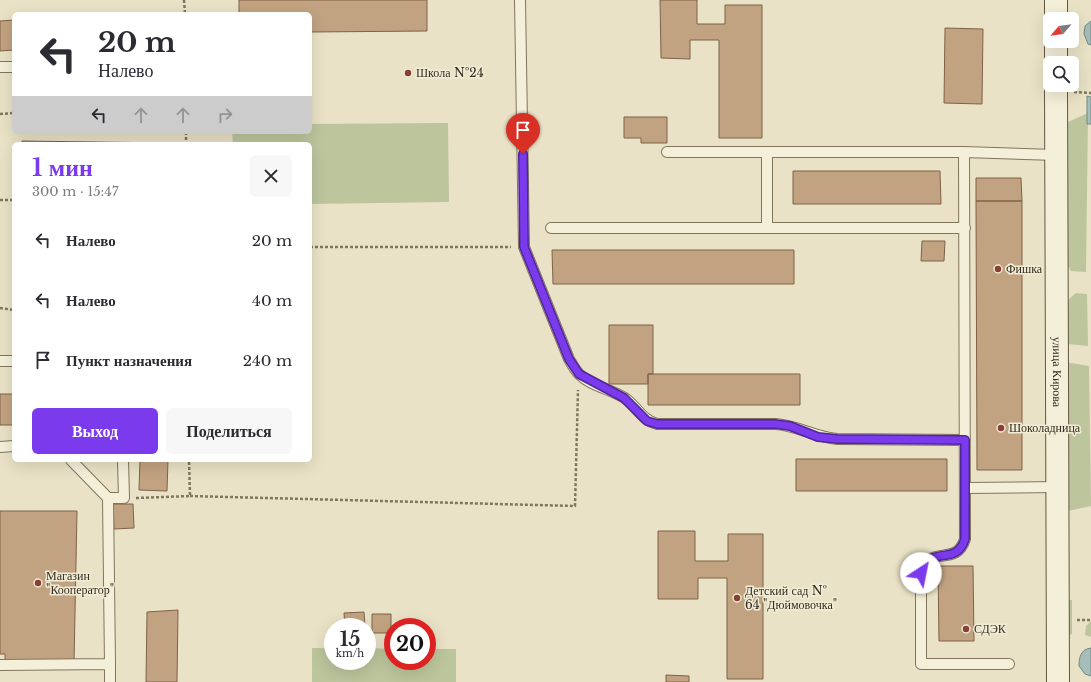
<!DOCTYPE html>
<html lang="ru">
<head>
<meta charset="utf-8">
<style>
	body { margin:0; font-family:"Libre Baskerville",serif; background:#f7f7f7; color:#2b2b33; height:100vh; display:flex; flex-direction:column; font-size:15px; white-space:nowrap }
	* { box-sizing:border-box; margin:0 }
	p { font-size:13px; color:#7c7c81 }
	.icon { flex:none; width:22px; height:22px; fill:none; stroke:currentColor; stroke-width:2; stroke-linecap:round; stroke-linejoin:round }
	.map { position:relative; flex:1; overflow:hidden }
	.side { position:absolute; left:12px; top:142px; width:300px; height:320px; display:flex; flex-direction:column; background:#fff; border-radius:6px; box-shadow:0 4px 16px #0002 }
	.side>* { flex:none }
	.guide { position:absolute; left:12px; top:12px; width:300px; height:122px; border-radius:6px; box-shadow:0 4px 16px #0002; background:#fff; color:#2b2b33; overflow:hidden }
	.needle { width:26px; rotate:241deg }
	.tools { position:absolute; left:1043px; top:12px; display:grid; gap:8px }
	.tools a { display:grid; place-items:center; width:36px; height:36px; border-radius:6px; background:#fff; box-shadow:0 4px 16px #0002; font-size:20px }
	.speed { position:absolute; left:324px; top:618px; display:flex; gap:8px; font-size:20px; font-weight:700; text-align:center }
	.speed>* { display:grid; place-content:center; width:52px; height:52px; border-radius:50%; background:#fff; box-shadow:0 4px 16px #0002; line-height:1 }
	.speed small { font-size:10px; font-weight:400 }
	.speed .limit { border:6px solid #d22; background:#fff; color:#111 }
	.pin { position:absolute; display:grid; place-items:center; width:34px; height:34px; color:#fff; margin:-41px -17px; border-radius:50% 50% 50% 0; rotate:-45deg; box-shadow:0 0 4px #0007 }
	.pin .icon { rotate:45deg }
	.me { position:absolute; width:44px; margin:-22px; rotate:34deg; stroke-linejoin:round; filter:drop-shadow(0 0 3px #0008) }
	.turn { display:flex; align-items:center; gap:14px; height:84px; padding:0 20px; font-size:18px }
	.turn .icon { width:52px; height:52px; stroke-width:2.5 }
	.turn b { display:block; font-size:28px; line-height:34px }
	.lanes { display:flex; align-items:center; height:38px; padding:0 20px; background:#0003; justify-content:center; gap:20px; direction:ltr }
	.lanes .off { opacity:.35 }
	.round { display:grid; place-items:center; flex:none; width:42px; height:42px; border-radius:6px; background:#f7f7f7 }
	.overview { display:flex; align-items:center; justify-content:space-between; height:68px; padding:0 20px }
	h1 { font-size:24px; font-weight:800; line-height:30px; color:#7c3aed }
	.cta { display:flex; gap:8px; margin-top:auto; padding:8px 20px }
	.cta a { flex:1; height:46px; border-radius:6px; background:#7c3aed; color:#fff; font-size:16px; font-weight:800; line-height:46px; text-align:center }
	.cta a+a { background:#f7f7f7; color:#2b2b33 }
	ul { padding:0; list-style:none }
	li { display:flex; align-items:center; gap:12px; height:60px; padding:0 20px }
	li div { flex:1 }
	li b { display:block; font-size:15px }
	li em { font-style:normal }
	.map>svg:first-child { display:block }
	.green { fill:#bcc59c }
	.water { fill:#a7bdb9; stroke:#6f8a86 }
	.building { fill:#c2a381; stroke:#7e6247 }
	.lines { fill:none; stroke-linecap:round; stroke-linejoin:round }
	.lane-casing { stroke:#82755e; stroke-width:12 }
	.secondary-casing { stroke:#645641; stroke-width:24 }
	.path { stroke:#82755e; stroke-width:2.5; stroke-dasharray:3 2; stroke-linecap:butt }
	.lane { stroke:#f4efd9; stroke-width:10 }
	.secondary { stroke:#f4efd9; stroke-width:22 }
	.route-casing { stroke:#51269a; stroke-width:10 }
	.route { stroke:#7c3aed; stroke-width:7 }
	.poi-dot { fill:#893e36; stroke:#f1ecd5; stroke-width:1.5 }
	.labels { text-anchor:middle; stroke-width:3; stroke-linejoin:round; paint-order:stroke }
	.poi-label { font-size:12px; fill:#342c20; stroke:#f1ecd5; text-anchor:start }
	.street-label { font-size:12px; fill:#342c20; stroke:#f1ecd5 }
</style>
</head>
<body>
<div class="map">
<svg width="1091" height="682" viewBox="0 0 1091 682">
	<rect width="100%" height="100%" fill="#e9e2c6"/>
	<path class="green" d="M1088 113 1086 272 1071 271 1067 264 1068 122Z
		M448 123 449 202 310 204V144H233L232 132H310V124Z
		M1076 293 1087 294 1088 346 1068 344V300Z
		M1065 362 1089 366 1091 506 1068 511Z
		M1064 600H1072V634L1064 637Z
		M1091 621V637L1085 635 1086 626Z
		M312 648H333V661H367V648L393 649V661H427V649H456V682H312Z"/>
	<path class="water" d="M1091 21V45L1088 44 1084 34 1085 26Z
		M1087 96 1091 97V124H1087Z
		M1091 648V676L1085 674 1079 666C1079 657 1081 649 1091 648Z"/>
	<path class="building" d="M239 0H427V31L310 32V14H239Z
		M660 0H697V24H725V5H762V138H719V40H690V59L661 58Z
		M14 20V50L0 51V21Z
		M945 28 983 29 982 104 944 103Z
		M624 117H667V143H641V138H624Z
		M22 141 171 143V144H22Z
		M793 171H940L941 204H793Z
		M976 178H1021L1022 201H976Z
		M976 201H1022V470H977Z
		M922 241H945L944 261H921Z
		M552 250H794V284H553Z
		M609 325H653V374H648V384H609Z
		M648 374H800V405H648Z
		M0 394H14V425H0Z
		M796 459H947V491H796Z
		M140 460H168L167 491 139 490Z
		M113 504H133L134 528 114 529Z
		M0 511H77L74 664 5 663V654H0Z
		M658 531H695V561H728V534H763V679H727V578H698V599H658Z
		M938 566H973L974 641H939Z
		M178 610 177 682H146L147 612Z
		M364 612 365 626 345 627 344 613Z
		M372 614H391V633H372Z
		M666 675 689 676V682H666Z"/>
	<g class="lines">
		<g class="lane-casing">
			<path id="lane" d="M520 0 524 247 569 359C572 364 575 370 579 374 592 387 612 389 626 399 638 408 642 420 657 424H775C796 425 815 437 837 439L965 440
				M0 67H14
				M667 152H767
				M964 152 1056 155
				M551 228H767V152H964L965 539C956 568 929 543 921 573V664H1009
				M767 228H965
				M0 361H14
				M0 447 14 446
				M71 460 108 498
				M966 488 1058 487
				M110 664V682
				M0 665 110 664 108 498H124L123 460"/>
		</g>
		<g class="secondary-casing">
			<g id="secondary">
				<path d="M1056 0V19"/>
				<path d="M1056 41V63"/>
				<path id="s1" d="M1056 85 1058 682"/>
			</g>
		</g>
		<path class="path" d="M184 0 185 14
			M1074 92 1091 93
			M0 114 14 113
			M186 132V144
			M0 200H14
			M310 247H511
			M0 308 14 310
			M190 496 575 506 578 390
			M136 498 190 496 189 460
			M1077 620H1091"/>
		<use href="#lane" class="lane"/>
		<use href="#secondary" class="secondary"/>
	</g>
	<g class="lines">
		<g class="route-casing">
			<path id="route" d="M523 154 524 247 569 359 579 374 624 398 647 421 657 424H775L790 426 818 437 837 439 965 440V539C956 568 929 543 921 573"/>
		</g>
		<use href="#route" class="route"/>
	</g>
	<g class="poi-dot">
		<circle cx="408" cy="73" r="4"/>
		<circle cx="998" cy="269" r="4"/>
		<circle cx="1001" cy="428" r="4"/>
		<circle cx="38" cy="583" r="4"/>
		<circle cx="737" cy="598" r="4"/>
		<circle cx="966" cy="629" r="4"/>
	</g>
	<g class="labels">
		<g class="poi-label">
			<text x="416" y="77">Школа №24</text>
			<text x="1006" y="273">Фишка</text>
			<text x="1009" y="432">Шоколадница</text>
			<text x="46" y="580">Магазин<tspan x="46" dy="14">"Кооператор"</tspan></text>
			<text x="745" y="595">Детский сад №<tspan x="745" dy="14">64 "Дюймовочка"</tspan></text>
			<text x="974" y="633">СДЭК</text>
		</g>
		<g class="street-label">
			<text dy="4" stroke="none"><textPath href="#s1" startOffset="287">улица Кирова</textPath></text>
		</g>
	</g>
</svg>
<div class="tools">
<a><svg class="needle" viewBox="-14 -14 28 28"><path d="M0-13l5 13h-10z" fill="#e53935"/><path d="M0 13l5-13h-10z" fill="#7c7c81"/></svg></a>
<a><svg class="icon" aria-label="search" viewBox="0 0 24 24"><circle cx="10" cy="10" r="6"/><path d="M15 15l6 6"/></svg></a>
</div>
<div class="speed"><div>15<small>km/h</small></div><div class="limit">20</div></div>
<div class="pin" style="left:523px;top:154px;background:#d93025"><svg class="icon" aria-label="arrive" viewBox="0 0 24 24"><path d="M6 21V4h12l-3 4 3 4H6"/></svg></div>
<svg class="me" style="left:921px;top:573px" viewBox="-20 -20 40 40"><circle r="19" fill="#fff"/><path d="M0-13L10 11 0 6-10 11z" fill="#7c3aed"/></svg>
<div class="guide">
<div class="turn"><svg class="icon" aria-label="left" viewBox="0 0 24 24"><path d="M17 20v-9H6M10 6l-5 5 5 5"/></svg><div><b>20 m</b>Налево</div></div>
<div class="lanes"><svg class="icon" aria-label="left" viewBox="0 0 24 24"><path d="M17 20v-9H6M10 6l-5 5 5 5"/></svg><svg class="icon off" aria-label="ahead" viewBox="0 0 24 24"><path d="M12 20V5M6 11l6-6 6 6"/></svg><svg class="icon off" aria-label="ahead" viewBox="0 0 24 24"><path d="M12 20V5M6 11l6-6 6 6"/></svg><svg class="icon off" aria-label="right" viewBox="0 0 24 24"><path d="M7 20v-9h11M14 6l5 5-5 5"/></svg></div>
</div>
<section class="side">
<div class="overview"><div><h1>1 мин</h1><p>300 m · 15:47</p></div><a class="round"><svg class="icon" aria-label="close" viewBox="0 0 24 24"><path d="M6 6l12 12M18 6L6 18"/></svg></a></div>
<ul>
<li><svg class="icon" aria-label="left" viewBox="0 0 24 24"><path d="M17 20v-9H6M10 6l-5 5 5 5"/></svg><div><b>Налево</b></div><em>20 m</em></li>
<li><svg class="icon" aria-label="left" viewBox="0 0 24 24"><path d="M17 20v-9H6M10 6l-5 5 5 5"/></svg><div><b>Налево</b></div><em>40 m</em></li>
<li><svg class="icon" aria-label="arrive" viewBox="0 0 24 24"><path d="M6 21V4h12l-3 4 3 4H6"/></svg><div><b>Пункт назначения</b></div><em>240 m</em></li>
</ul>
<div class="cta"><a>Выход</a><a>Поделиться</a></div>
</section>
</div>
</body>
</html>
